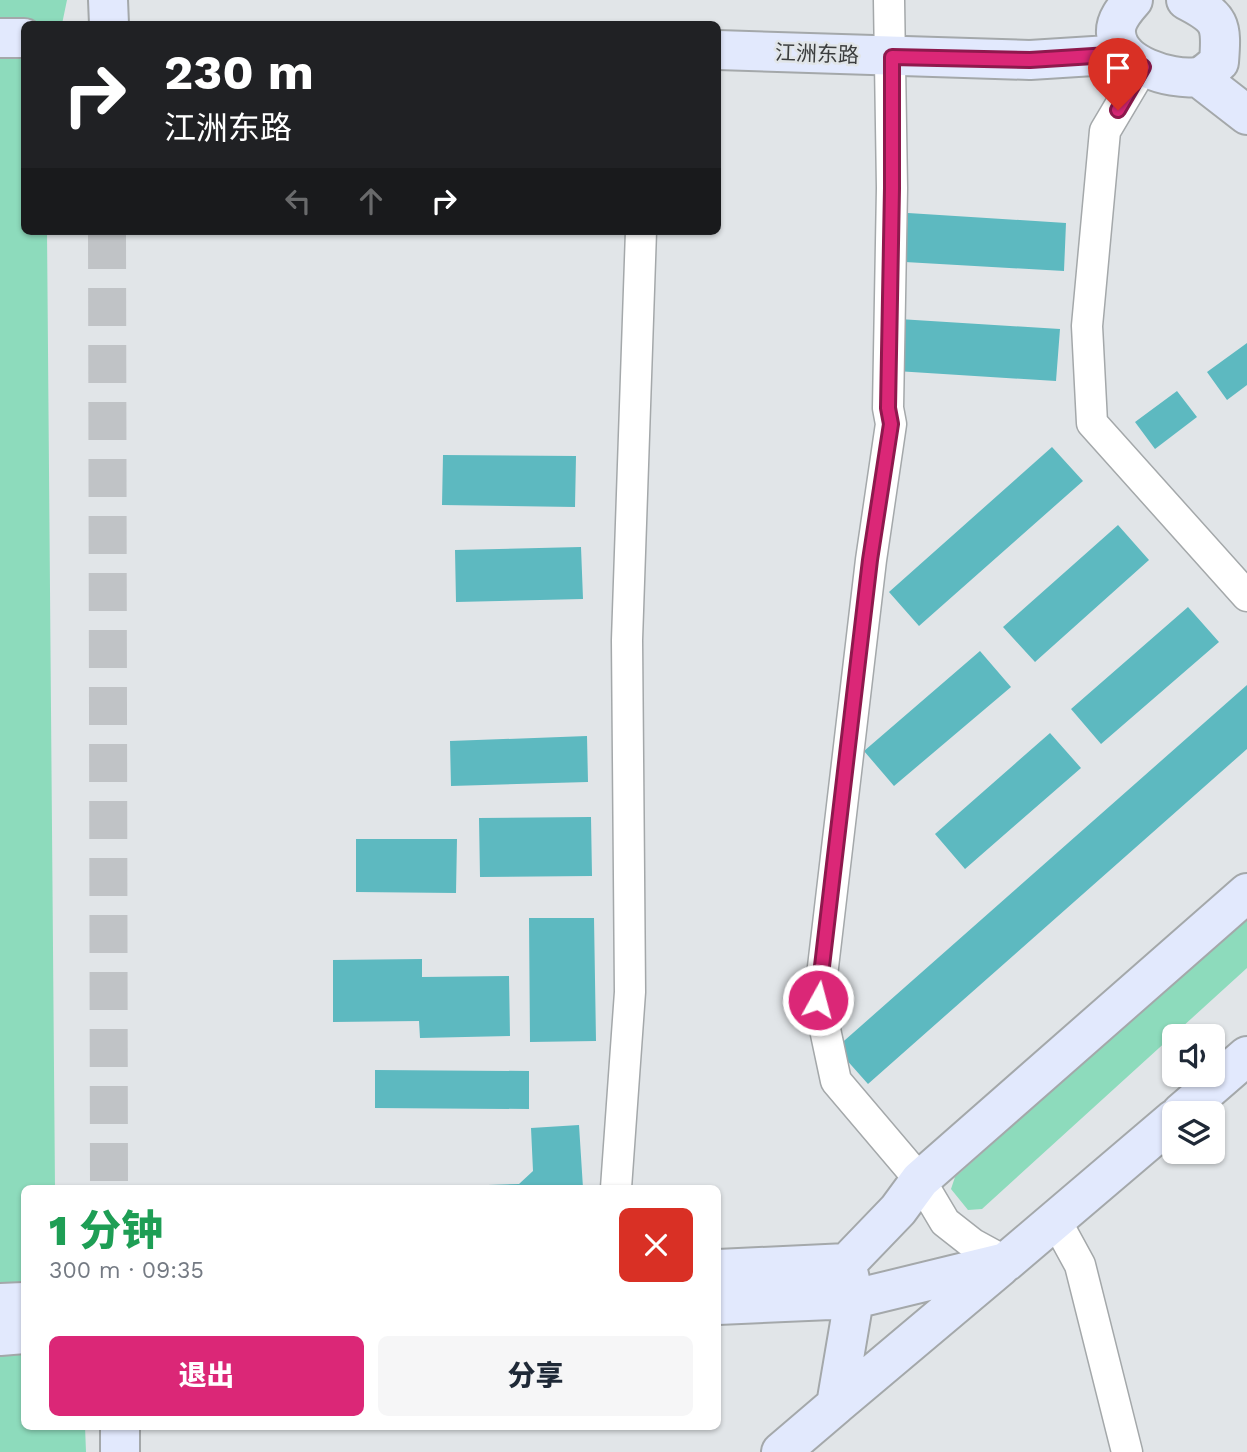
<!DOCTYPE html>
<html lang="zh">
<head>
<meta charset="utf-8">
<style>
	body { margin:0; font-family:"Work Sans","Noto Sans SC",sans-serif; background:#f6f6f7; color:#1f2937; height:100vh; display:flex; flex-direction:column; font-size:26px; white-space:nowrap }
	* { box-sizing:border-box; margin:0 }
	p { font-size:23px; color:#747a83 }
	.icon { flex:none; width:38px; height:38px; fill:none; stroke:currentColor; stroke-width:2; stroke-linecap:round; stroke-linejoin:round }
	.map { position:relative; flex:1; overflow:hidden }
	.sheet { position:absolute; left:21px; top:1185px; width:700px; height:245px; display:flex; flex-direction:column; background:#fff; border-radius:10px; box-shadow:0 2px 5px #0004 }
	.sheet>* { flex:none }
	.guide { position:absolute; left:21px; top:21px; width:700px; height:214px; border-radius:10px; box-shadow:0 2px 5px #0004; background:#202124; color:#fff; overflow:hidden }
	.tools { position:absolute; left:1162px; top:1024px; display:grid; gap:14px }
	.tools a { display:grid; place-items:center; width:63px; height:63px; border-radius:10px; background:#fff; box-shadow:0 2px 5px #0004; font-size:35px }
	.pin { position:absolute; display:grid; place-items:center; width:60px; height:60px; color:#fff; margin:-72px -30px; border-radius:50% 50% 50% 0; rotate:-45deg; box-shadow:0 0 7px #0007 }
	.pin .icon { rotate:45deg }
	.me { position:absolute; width:77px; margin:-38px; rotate:7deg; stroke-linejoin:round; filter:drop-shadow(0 0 5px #0008) }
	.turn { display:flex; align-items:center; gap:24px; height:147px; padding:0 28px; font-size:32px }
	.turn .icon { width:91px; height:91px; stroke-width:2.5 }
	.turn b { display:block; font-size:49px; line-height:60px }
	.lanes { display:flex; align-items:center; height:66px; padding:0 28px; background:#0003; justify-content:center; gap:35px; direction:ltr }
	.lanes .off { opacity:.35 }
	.round { display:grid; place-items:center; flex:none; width:74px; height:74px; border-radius:10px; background:#f6f6f7 }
	.overview { display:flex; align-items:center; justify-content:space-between; height:119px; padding:0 28px }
	h1 { font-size:42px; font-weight:800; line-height:52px; color:#1e9e55 }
	.cta { display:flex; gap:14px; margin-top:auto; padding:14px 28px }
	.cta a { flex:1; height:80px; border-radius:10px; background:#db2777; color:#fff; font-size:28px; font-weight:800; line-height:80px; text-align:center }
	.cta a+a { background:#f6f6f7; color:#1f2937 }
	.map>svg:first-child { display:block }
	.water { fill:#8ddbbc }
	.building { fill:#5db9c0 }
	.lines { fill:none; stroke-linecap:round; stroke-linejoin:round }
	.secondary-tunnel { stroke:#c0c3c6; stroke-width:38; stroke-dasharray:38 19; stroke-linecap:butt }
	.street-casing { stroke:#a4a8aa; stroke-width:33 }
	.secondary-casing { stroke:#a4a8aa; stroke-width:42 }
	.street { stroke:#fff; stroke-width:30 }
	.secondary { stroke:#e2e9fd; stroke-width:38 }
	.route-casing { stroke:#8e194d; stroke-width:18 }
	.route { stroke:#db2777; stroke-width:12 }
	.labels { text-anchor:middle; stroke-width:5; stroke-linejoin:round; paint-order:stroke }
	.street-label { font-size:21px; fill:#3b3d3e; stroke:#e1e5e8 }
</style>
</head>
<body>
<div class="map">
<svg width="1247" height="1452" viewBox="0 0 1247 1452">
	<rect width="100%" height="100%" fill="#e1e5e8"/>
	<path class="water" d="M0 0H67L62 24H24V231H47L55 1188H24V1426H85L86 1452H0Z
		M1247 917V968L982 1209 968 1210 951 1189 955 1177Z"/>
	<path class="building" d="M908 213 1066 223 1064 271 905 262Z
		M899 319 1060 329 1056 381 896 371Z
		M1247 343V385L1227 400 1207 372Z
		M1177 391 1197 417 1155 449 1135 422Z
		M1052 447 1083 481 919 626 889 592Z
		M443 455 576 456 575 507 442 505Z
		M1118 525 1149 560 1035 662 1003 627Z
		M581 547 583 599 456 602 455 550Z
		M1188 607 1219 642 1101 744 1071 709Z
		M980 651 1011 687 894 786 864 751Z
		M1247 685V749L868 1084 836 1048Z
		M1050 733 1081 768 965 869 935 834Z
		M587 736 588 782 451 786 450 741Z
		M591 817 592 876 480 877 479 818Z
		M356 839H457L456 893 356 892Z
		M529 918H594L596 1041 530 1042Z
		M422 959V977L509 976 510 1036 420 1038 419 1021 333 1022V960Z
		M375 1070 529 1071V1109L375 1108Z
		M579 1125 583 1188H458V1186L519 1184 533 1171 531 1128Z"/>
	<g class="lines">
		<path class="secondary-tunnel" d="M107 231 109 1188"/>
		<g class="street-casing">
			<path id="street" d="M889 0 892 188 888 408 891 424 871 560 819 1001 836 1081 920 1180 945 1222 973 1244 1006 1262
				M1143 67 1105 131 1087 326 1092 423 1247 596
				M616 1188 630 992 627 640 641 231
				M1056 1221 1080 1265 1127 1452"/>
		</g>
		<g class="secondary-casing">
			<path id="secondary" d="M108 0 109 24
				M1133 0C1125 9 1115 20 1116 33 1118 65 1170 80 1196 77 1204 76 1213 67 1219 62 1222 24 1221 18 1186 0
				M0 38H24
				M718 50 1030 60 1125 54
				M1198 77 1247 115
				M1181 1113 1247 1056
				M718 1269 847 1263 898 1210 920 1180 1247 893
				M0 1303 24 1302
				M718 1305 854 1299 1006 1262 1174 1119
				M0 1336 24 1334
				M836 1405 1000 1267
				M120 1426V1452
				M781 1452 836 1405 854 1299 849 1275"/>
		</g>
		<use href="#street" class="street"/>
		<use href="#secondary" class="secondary"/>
	</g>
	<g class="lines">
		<g class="route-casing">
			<path id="route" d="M818 1000 870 560 891 424 888 408 892 188V57L1030 60 1125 54 1143 67 1118 110"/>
		</g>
		<use href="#route" class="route"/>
	</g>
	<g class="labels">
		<g class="street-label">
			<text transform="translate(817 54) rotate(2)" y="7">江洲东路</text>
		</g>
	</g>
</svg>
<div class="tools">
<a><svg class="icon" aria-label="sound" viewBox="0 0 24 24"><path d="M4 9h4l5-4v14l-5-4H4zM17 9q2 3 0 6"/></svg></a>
<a><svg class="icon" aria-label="layers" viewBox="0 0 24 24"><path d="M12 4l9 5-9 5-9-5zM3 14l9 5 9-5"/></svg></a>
</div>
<div class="pin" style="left:1118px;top:110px;background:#d93025"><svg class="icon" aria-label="arrive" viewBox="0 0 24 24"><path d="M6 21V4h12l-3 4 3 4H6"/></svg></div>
<svg class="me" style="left:818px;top:1000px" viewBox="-20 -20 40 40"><circle r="17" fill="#db2777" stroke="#fff" stroke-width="3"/><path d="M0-11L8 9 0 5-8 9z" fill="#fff"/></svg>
<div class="guide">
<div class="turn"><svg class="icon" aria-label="right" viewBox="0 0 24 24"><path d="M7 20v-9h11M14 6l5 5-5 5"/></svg><div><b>230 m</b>江洲东路</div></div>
<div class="lanes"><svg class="icon off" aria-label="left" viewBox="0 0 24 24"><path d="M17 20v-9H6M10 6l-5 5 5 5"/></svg><svg class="icon off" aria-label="ahead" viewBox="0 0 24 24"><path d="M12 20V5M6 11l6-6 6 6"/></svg><svg class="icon" aria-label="right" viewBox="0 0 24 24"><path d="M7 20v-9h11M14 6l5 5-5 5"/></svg></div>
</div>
<section class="sheet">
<div class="overview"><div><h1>1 分钟</h1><p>300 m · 09:35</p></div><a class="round" style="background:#d93025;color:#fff"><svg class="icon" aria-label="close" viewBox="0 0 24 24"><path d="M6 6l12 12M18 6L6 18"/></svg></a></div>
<div class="cta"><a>退出</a><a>分享</a></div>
</section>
</div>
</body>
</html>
